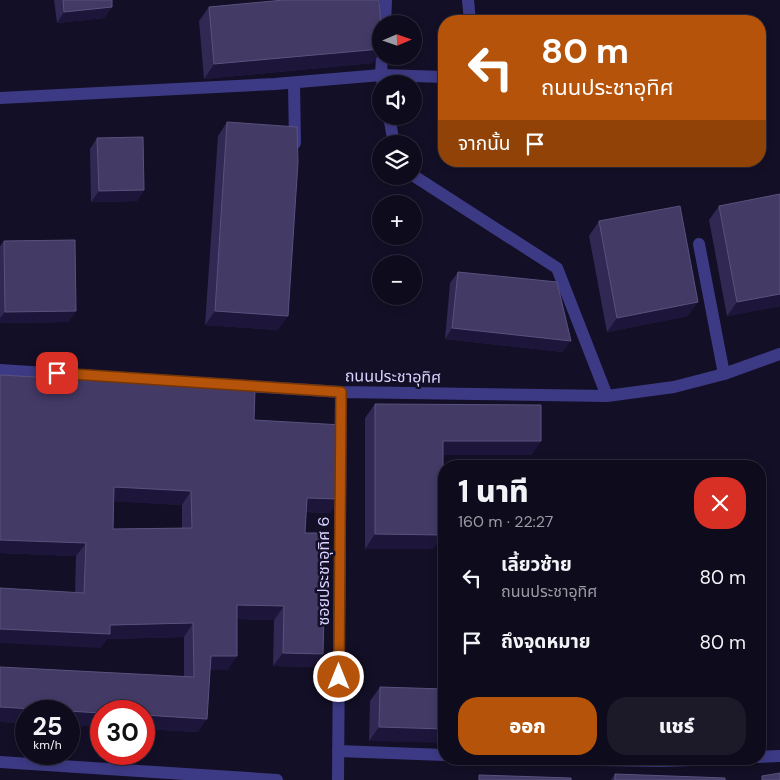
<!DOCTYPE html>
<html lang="th">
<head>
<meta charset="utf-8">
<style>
	body { margin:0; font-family:"DM Sans","Noto Sans Thai",sans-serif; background:#1c1929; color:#f1f3f6; height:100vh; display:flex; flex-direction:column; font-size:19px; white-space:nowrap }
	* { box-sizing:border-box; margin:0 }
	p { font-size:16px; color:#9b9ba3 }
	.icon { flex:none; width:28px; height:28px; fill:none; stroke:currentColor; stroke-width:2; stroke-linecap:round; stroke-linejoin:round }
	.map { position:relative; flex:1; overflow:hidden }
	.sheet { position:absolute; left:438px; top:460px; width:328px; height:305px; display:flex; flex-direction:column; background:#0e0b1c; border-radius:20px; box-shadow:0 2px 8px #0003,0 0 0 1px #2e2b3b }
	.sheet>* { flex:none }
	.top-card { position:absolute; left:438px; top:15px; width:328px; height:152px; border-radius:20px; box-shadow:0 2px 8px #0003,0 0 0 1px #2e2b3b; background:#b45309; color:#fff; overflow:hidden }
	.needle { width:32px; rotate:88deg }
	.fabs { position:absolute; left:372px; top:15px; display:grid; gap:10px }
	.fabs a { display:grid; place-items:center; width:50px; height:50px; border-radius:50%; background:#0e0b1c; box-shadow:0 2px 8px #0003,0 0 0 1px #2e2b3b; font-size:25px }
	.speed { position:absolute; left:15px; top:700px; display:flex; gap:10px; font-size:25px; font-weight:700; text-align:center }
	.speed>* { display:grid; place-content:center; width:65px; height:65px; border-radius:50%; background:#0e0b1c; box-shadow:0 2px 8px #0003,0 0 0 1px #2e2b3b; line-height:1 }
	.speed small { font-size:12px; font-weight:400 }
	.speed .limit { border:8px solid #d22; background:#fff; color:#111 }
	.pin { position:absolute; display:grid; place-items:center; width:42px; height:42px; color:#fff; margin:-21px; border-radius:10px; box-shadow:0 2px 8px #0006 }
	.me { position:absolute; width:55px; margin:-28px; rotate:0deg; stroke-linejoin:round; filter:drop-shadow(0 0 4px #0008) }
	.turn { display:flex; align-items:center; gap:18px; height:105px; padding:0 20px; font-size:22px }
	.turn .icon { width:65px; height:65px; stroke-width:2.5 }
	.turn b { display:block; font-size:35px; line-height:42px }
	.then { display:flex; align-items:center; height:48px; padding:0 20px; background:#0003; gap:10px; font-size:19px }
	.round { display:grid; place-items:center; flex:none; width:52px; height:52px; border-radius:20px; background:#1c1929 }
	.summary { display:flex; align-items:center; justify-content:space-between; height:85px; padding:0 20px }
	h1 { font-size:30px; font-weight:800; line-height:38px }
	.action { display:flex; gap:10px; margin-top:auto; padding:10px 20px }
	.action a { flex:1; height:58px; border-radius:20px; background:#b45309; color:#fff; font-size:20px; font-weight:800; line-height:58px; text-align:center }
	.action a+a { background:#1c1929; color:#f1f3f6 }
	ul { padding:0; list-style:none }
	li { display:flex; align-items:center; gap:15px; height:65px; padding:0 20px }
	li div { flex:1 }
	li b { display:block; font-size:19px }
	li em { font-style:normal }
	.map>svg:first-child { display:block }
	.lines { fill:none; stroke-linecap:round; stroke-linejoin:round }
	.minor { stroke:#3d3a85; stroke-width:12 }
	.wall { fill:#312854; fill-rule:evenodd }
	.shaded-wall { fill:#1d163a }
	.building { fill:#433a66; stroke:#5a527e; fill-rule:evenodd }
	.route-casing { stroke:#753606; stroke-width:12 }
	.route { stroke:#b45309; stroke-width:9 }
	.labels { text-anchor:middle; stroke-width:5; stroke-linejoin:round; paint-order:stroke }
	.street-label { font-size:16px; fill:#d9d4ff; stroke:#130f26 }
</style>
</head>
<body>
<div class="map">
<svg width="780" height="780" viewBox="0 0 780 780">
	<rect width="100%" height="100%" fill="#130f26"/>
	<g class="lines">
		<path class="minor" d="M468 0 470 21
			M385 24 386 0
			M382 56 381 75 383 84
			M294 83 295 143
			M0 98 275 84 381 75 444 77
			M389 116 394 144
			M414 176 557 268 607 396
			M699 244 724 374
			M0 370 341 392 607 396 674 387 724 374 780 354
			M338 751 444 755
			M759 757 780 756
			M536 759 660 761 723 759
			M0 762 277 780
			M338 780 341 392"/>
	</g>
	<path class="wall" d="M54 0H112V7L104 18 57 23Z
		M209 7 381 27V51L373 63 204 79 199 21Z
		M227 122 278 330 205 325 218 136Z
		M97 138 144 190 137 201 91 202 90 149Z
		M780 194V306L727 316 709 220 719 206Z
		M599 221 688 316 607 332 589 236Z
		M4 241 76 311 68 322 0 323V246Z
		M458 272 563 352 445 339 450 283Z
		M375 404 541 441 531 455H443L433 549H365V418Z
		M254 420 339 499 330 513 306 512 305 533 314 667 273 666 274 620 237 619 228 670H210L198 732 144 729V711L101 727 69 725V711L26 723 0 722V667L184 677V637L107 639 100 648 75 592 76 556 0 553ZM114 501 182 505V528L113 529Z
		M380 687 444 689 369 741 370 701Z
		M615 774 725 780H611Z"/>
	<path class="shaded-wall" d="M112 7 104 18 57 23 64 12Z
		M381 49V51L373 63 204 79 214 64Z
		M144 190 137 201 91 202 99 191Z
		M780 294V306L727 316 737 302Z
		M698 302 688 316 607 332 617 318Z
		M76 311 68 322 0 323V318L5 312Z
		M215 311 288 316 278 330 205 325Z
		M452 328 571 341 563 352 445 339Z
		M443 441H541L531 455H433Z
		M114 487 191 491 182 505 104 501Z
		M307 498 339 499 330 513 297 511Z
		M375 534 443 535 433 549H365Z
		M0 540 86 543 76 556 0 553Z
		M237 605 284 606 274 620 227 619Z
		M193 623 184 637 107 639 100 648 0 643V629Z
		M283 653 323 654 314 667 273 666Z
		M211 656H237L228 670H201Z
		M0 707 101 713V727L69 725V711H26V723L0 722Z
		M144 715 207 719 198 732 144 729Z
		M379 727 444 729V743L369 741Z"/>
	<path class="building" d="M63 0H112V7L64 12Z
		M284 0H379L381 27V49L214 64 209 7Z
		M227 122 297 127 298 162 288 316 215 311Z
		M143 137 144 190 99 191 97 138Z
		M780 194V294L737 302 719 206Z
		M680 206 698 302 617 318 599 221Z
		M75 240 76 311 5 312 4 241Z
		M458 272 557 282 571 341 452 328Z
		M0 375 255 389 254 420 342 425 339 499 307 498 305 533H326L323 654 283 653 284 606 237 605V656H211L207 719 144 715V711H101V713L0 707V667L194 677 193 623 110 625V634L0 629V588L84 593 86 543 0 540ZM114 487 191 491 192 528 113 529Z
		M375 404 541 405V441H443V535L375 534Z
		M380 687 444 689V729L379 727Z
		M780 773V780H762V776Z
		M615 774 725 778V780H615Z
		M479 775 571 778V780H479Z"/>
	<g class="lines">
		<g class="route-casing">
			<path id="route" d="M57 373 341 392 339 677"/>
		</g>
		<use href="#route" class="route"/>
	</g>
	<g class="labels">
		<g class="street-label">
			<text transform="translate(393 376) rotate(1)" y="6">ถนนประชาอุทิศ</text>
			<text transform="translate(323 571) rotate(-90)" y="6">ซอยประชาอุทิศ 6</text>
		</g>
	</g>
</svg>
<div class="fabs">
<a><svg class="needle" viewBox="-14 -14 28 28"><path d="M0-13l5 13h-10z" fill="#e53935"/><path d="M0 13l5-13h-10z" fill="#9b9ba3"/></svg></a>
<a><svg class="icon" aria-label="sound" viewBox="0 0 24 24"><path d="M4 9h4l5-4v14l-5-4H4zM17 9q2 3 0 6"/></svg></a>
<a><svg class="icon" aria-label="layers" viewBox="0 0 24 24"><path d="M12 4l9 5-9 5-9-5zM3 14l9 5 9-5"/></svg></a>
<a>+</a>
<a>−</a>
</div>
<div class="speed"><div>25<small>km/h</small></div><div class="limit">30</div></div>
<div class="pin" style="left:57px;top:373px;background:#d93025"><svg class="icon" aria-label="arrive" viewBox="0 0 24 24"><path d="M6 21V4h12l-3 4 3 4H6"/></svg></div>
<svg class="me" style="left:339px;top:677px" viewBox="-20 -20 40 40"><circle r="17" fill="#b45309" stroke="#fff" stroke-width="3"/><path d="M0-11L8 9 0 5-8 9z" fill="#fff"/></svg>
<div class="top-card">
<div class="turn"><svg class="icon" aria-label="left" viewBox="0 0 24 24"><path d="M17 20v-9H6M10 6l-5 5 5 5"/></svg><div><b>80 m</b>ถนนประชาอุทิศ</div></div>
<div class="then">จากนั้น<svg class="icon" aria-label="arrive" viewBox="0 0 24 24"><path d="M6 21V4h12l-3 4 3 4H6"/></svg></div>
</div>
<section class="sheet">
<div class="summary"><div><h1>1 นาที</h1><p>160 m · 22:27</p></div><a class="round" style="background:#d93025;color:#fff"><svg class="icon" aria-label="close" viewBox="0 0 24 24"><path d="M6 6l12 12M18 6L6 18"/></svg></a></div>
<ul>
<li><svg class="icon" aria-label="left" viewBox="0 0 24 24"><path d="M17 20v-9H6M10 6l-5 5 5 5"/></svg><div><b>เลี้ยวซ้าย</b><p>ถนนประชาอุทิศ</p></div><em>80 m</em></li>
<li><svg class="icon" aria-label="arrive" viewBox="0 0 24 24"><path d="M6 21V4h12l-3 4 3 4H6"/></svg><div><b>ถึงจุดหมาย</b></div><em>80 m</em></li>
</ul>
<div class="action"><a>ออก</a><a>แชร์</a></div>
</section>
</div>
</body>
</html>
